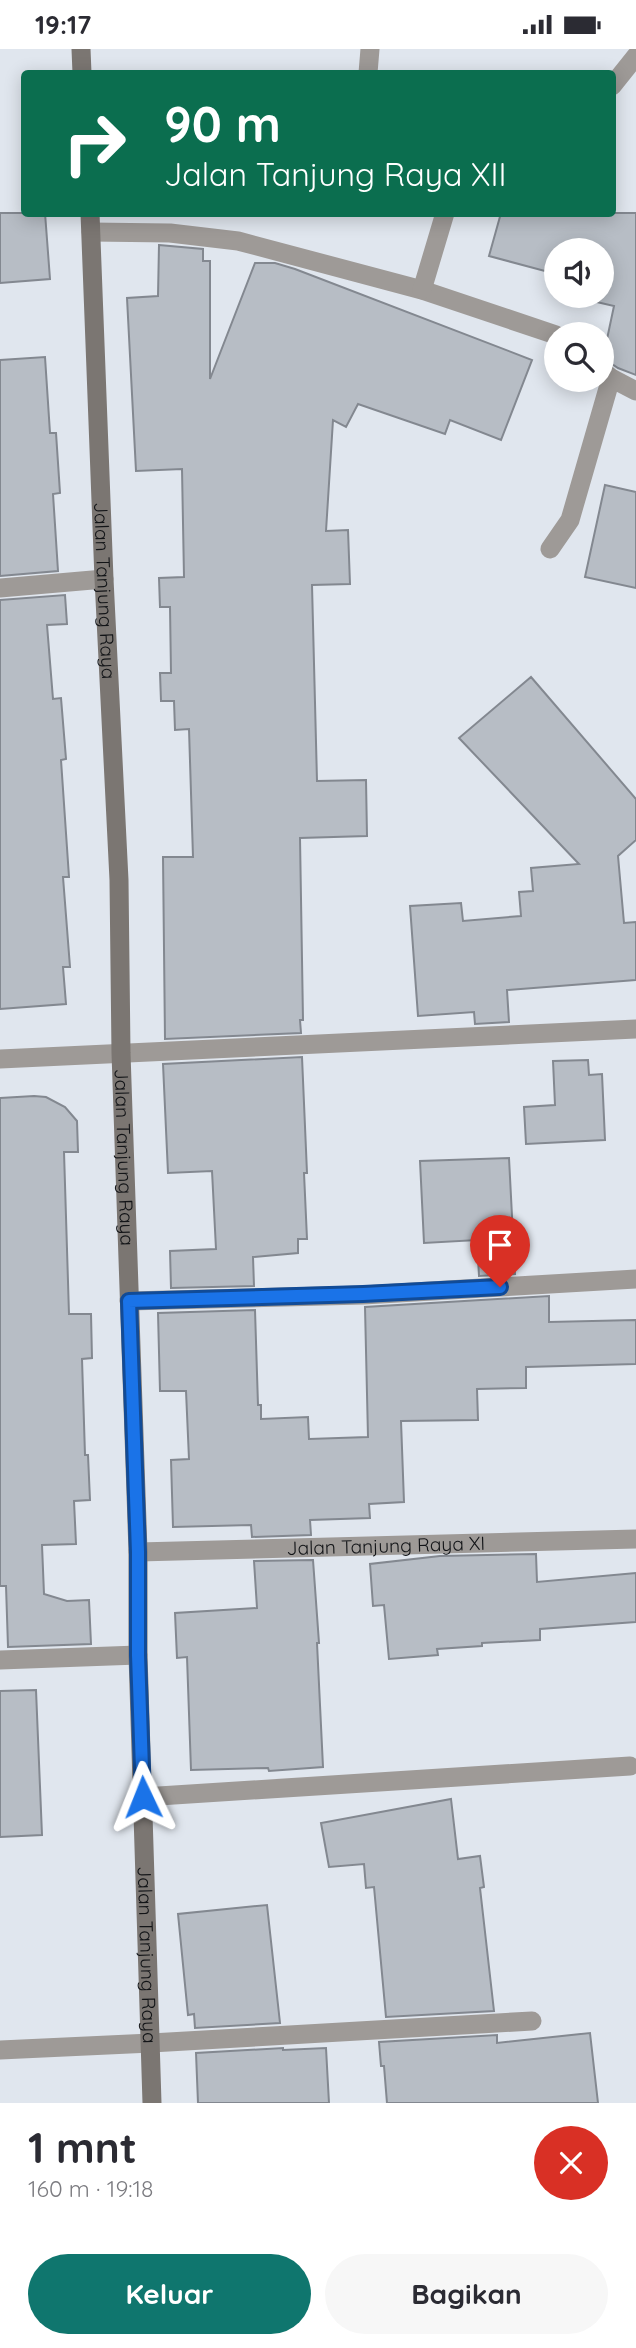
<!DOCTYPE html>
<html lang="id">
<head>
<meta charset="utf-8">
<style>
	body { margin:0; font-family:Quicksand,sans-serif; background:#f7f7f7; color:#2b2b33; height:100vh; display:flex; flex-direction:column; font-size:26px; white-space:nowrap }
	* { box-sizing:border-box; margin:0 }
	p { font-size:23px; color:#7c7c81 }
	.icon { flex:none; width:38px; height:38px; fill:none; stroke:currentColor; stroke-width:2; stroke-linecap:round; stroke-linejoin:round }
	.map { position:relative; height:2054px; overflow:hidden }
	.panel { display:flex; flex-direction:column; background:#fff; flex:1 }
	.panel>* { flex:none }
	.banner { position:absolute; left:21px; top:21px; width:595px; height:147px; border-radius:7px; box-shadow:0 4px 18px #0003; background:#0b6e4f; color:#fff; overflow:hidden }
	.controls { position:absolute; left:544px; top:189px; display:grid; gap:14px }
	.controls a { display:grid; place-items:center; width:70px; height:70px; border-radius:50%; background:#fff; box-shadow:0 4px 18px #0003; font-size:35px }
	.pin { position:absolute; display:grid; place-items:center; width:60px; height:60px; color:#fff; margin:-72px -30px; border-radius:50% 50% 50% 0; rotate:-45deg; box-shadow:0 0 7px #0007 }
	.pin .icon { rotate:45deg }
	.me { position:absolute; width:77px; margin:-38px; rotate:358deg; stroke-linejoin:round; filter:drop-shadow(0 0 5px #0008) }
	.turn { display:flex; align-items:center; gap:24px; height:147px; padding:0 28px; font-size:32px }
	.turn .icon { width:91px; height:91px; stroke-width:2.5 }
	.turn b { display:block; font-size:49px; line-height:60px }
	.round { display:grid; place-items:center; flex:none; width:74px; height:74px; border-radius:37px; background:#f7f7f7 }
	.overview { display:flex; align-items:center; justify-content:space-between; height:119px; padding:0 28px }
	h1 { font-size:42px; font-weight:700; line-height:52px }
	.button { display:flex; gap:14px; margin-top:auto; padding:14px 28px }
	.button a { flex:1; height:80px; border-radius:42px; background:#0f766e; color:#fff; font-size:28px; font-weight:700; line-height:80px; text-align:center }
	.button a+a { background:#f7f7f7; color:#2b2b33 }
	.status { display:flex; justify-content:space-between; align-items:center; height:49px; padding:0 35px; background:#fff; direction:ltr }
	.status svg { height:19px; fill:currentColor }
	.map>svg:first-child { display:block }
	.building { fill:#b7bdc5; stroke:#838890; stroke-width:2 }
	.lines { fill:none; stroke-linecap:round; stroke-linejoin:round }
	.service { stroke:#9e9a97; stroke-width:19 }
	.minor { stroke:#9e9a97; stroke-width:19 }
	.secondary { stroke:#7b7672; stroke-width:19 }
	.route-casing { stroke:#114b97; stroke-width:18 }
	.route { stroke:#1a73e8; stroke-width:12 }
	.labels { text-anchor:middle; stroke-width:5; stroke-linejoin:round; paint-order:stroke }
	.street-label { font-size:19px; fill:#121417; stroke:#fff }
</style>
</head>
<body>
<div class="status"><b>19:17</b><svg viewBox="0 0 49 12"><path d="M0 12V9h3v3zM5 12V6h3v6zM10 12V3h3v9zM15 12V0h3v12zM26 1h20v11H26zM47 4h2v5h-2z"/></svg></div>
<div class="map">
<svg width="636" height="2054" viewBox="0 0 636 2054">
	<rect width="100%" height="100%" fill="#e0e6ee"/>
	<path class="building" d="M0 164H45L50 230 0 234Z
		M501 164H636V326L618 319 603 309 614 257 575 248 602 247V201H556V225L489 207Z
		M159 196 203 200V212H210V330L255 214H275L295 220 532 311 501 391 450 371 445 385 358 355 346 378 333 371 326 482 348 481 350 535 312 536 317 732 366 731 367 787 300 789 303 971H300L301 984 165 990 163 808H193L189 680 175 681 174 652H161L160 624H171L170 558H160L159 529 184 528 182 420 136 422 127 249 158 247Z
		M45 308 50 384H56L60 444 53 445 58 522 0 527V311Z
		M605 436 636 443V539L585 528Z
		M65 546 67 575 47 576 53 650 61 649 66 710 61 711 69 828H63L70 918H63L66 955 0 960V551Z
		M531 628 636 750V791L618 807 624 874 636 873V931L507 941 509 973 475 975 474 963 418 967 410 857 461 854 463 872 521 867 519 843 533 842 531 819 579 815 459 689Z
		M302 1008 307 1124H304L307 1190H298V1204L253 1208 254 1237 171 1239 170 1202 216 1200 212 1122 168 1124 163 1015Z
		M588 1011 589 1026 602 1025 605 1091 526 1095 524 1058 555 1056 553 1012Z
		M34 1047 46 1048 65 1058 77 1072 78 1103H64L69 1265H91L92 1309 82 1310 85 1406H88L90 1451 74 1452 76 1495 42 1496 44 1545 67 1552 89 1551 91 1595 8 1598 6 1537H0V1049Z
		M509 1109 515 1225 479 1227 477 1191 424 1194 420 1112Z
		M549 1247V1273L636 1271V1315L526 1318V1339L477 1340 478 1371 401 1372 404 1453 369 1455 370 1469 310 1471 311 1486 252 1488 251 1476 173 1478 171 1411 189 1410 186 1342H160L158 1264 255 1261 258 1356H261V1370L308 1368 309 1390 368 1388 365 1258Z
		M536 1505 537 1533 636 1524V1573L540 1580V1591L482 1594V1597L437 1600 438 1606 389 1610 384 1556 373 1557 370 1515 440 1507Z
		M313 1511 319 1594H317L323 1718 269 1722 268 1719 191 1721 187 1608 177 1609 175 1564 257 1559 254 1512Z
		M36 1641 42 1786 0 1788V1642Z
		M451 1750 458 1810 480 1807 484 1838 480 1839 494 1962 386 1968 374 1838 366 1839 364 1815 329 1818 321 1774Z
		M267 1856 280 1974 195 1979 194 1965 188 1966 178 1865Z
		M590 1984 598 2054H387L384 2017H381L379 1993 497 1986V1994Z
		M283 1999V2001L326 1999 329 2054H198L196 2004Z"/>
	<g class="lines">
		<path class="service" d="M0 2001 151 1994"/>
		<g class="minor">
			<path d="M368 24 370 0"/>
			<path d="M612 37 636 7"/>
			<path d="M91 183 170 184 238 192 422 241 556 286"/>
			<path d="M422 241 445 164"/>
			<path d="M602 321 611 329 636 342"/>
			<path d="M550 500 570 471 611 329"/>
			<path d="M0 539 104 530"/>
			<path d="M0 1010 636 980"/>
			<path d="M129 1252 363 1246 636 1230"/>
			<path id="s1" d="M138 1503 636 1490"/>
			<path d="M0 1611 138 1606"/>
			<path d="M143 1748 630 1717"/>
			<path d="M151 1994 532 1972"/>
		</g>
		<g class="secondary">
			<path d="M81 0 82 24"/>
			<path id="s2" d="M90 164 104 530 119 831 121 1004 138 1503V1606L152 2054"/>
		</g>
	</g>
	<g class="lines">
		<g class="route-casing">
			<path id="route" d="M143 1748 138 1606V1503L129 1252 363 1245 500 1238"/>
		</g>
		<use href="#route" class="route"/>
	</g>
	<g class="labels">
		<g class="street-label">
			<text dy="7" stroke="none"><textPath href="#s2" startOffset="378">Jalan Tanjung Raya</textPath></text>
			<text dy="7" stroke="none"><textPath href="#s2" startOffset="945">Jalan Tanjung Raya</textPath></text>
			<text dy="7" stroke="none"><textPath href="#s1" startOffset="248">Jalan Tanjung Raya XI</textPath></text>
			<text dy="7" stroke="none"><textPath href="#s2" startOffset="1743">Jalan Tanjung Raya</textPath></text>
		</g>
	</g>
</svg>
<div class="controls">
<a><svg class="icon" aria-label="sound" viewBox="0 0 24 24"><path d="M4 9h4l5-4v14l-5-4H4zM17 9q2 3 0 6"/></svg></a>
<a><svg class="icon" aria-label="search" viewBox="0 0 24 24"><circle cx="10" cy="10" r="6"/><path d="M15 15l6 6"/></svg></a>
</div>
<div class="pin" style="left:500px;top:1238px;background:#d93025"><svg class="icon" aria-label="arrive" viewBox="0 0 24 24"><path d="M6 21V4h12l-3 4 3 4H6"/></svg></div>
<svg class="me" style="left:143px;top:1748px" viewBox="-20 -20 40 40"><path d="M0-17L14 15 0 8-14 15z" fill="#1a73e8" stroke="#fff" stroke-width="4"/></svg>
<div class="banner">
<div class="turn"><svg class="icon" aria-label="right" viewBox="0 0 24 24"><path d="M7 20v-9h11M14 6l5 5-5 5"/></svg><div><b>90 m</b>Jalan Tanjung Raya XII</div></div>
</div>
</div>
<section class="panel">
<div class="overview"><div><h1>1 mnt</h1><p>160 m · 19:18</p></div><a class="round" style="background:#d93025;color:#fff"><svg class="icon" aria-label="close" viewBox="0 0 24 24"><path d="M6 6l12 12M18 6L6 18"/></svg></a></div>
<div class="button"><a>Keluar</a><a>Bagikan</a></div>
</section>
</body>
</html>
